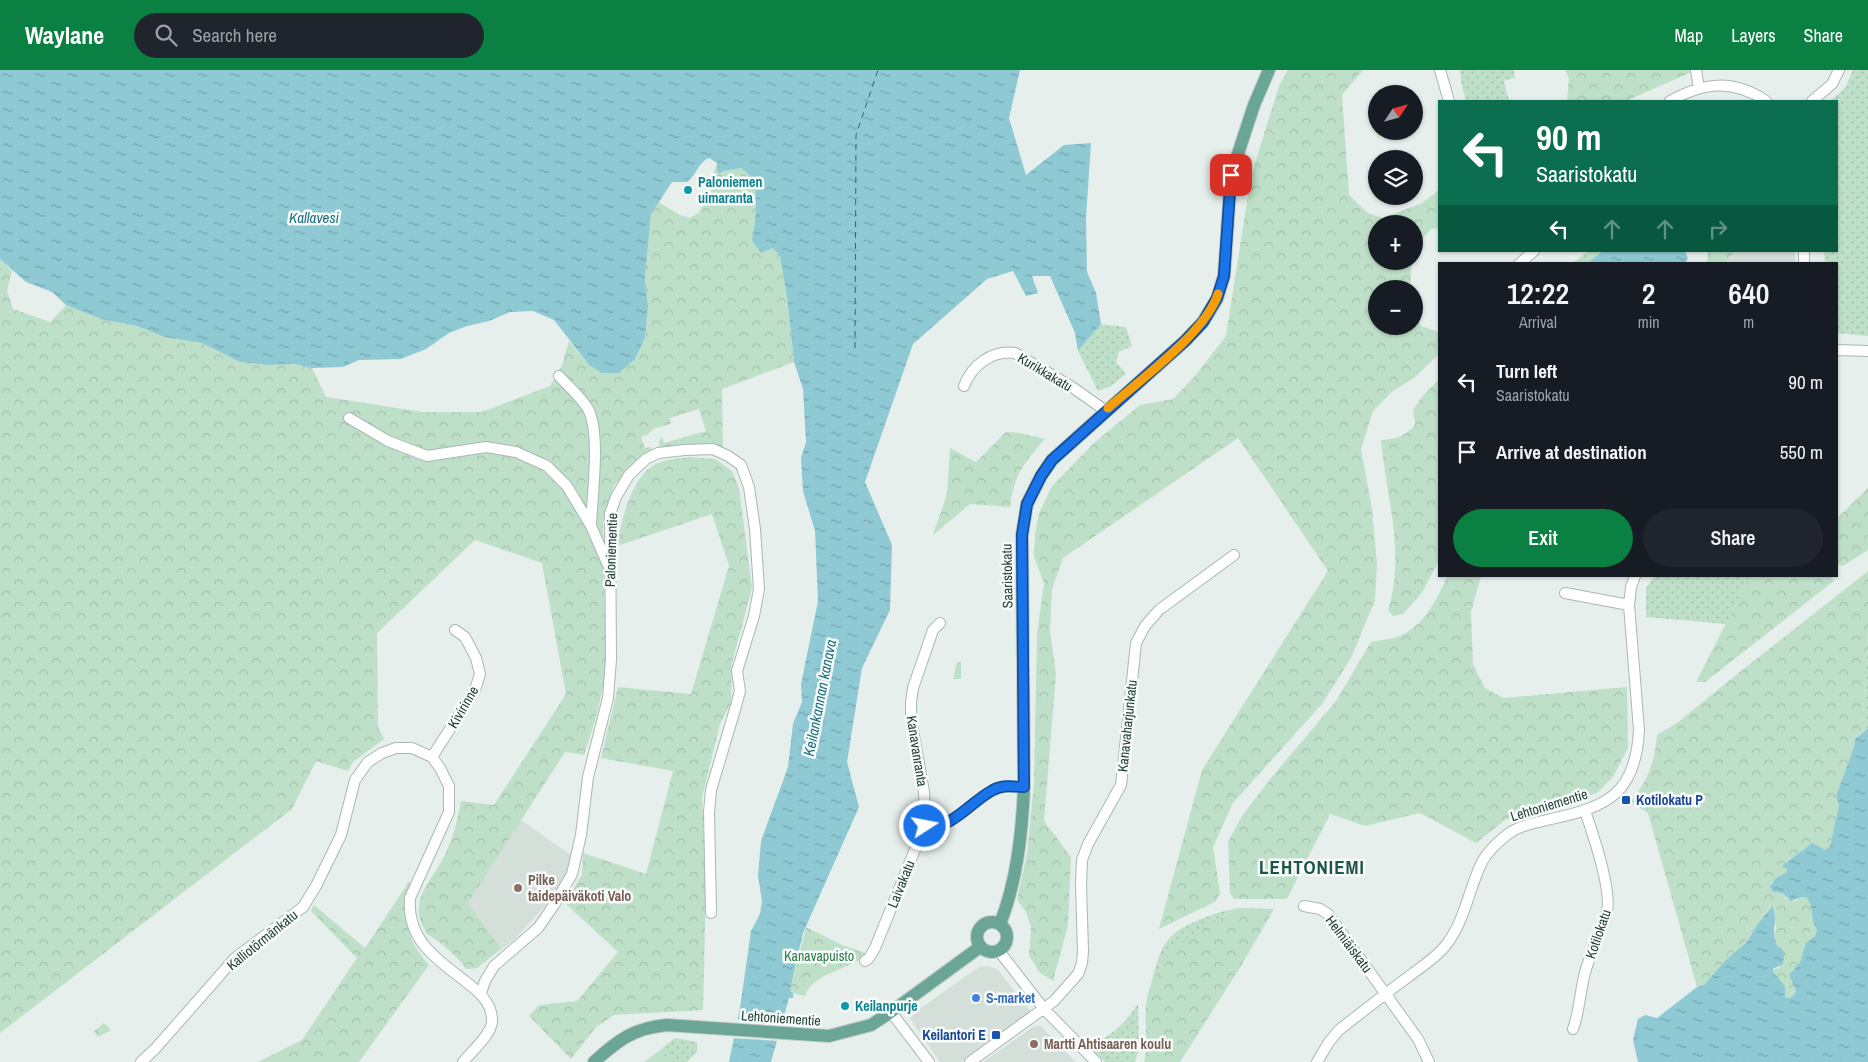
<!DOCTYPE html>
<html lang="en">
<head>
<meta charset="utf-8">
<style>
	body { margin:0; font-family:"Archivo Narrow",sans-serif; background:#20242c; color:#f1f3f6; height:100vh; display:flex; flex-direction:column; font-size:19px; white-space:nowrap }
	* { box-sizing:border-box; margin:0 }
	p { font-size:16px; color:#9ea1a6 }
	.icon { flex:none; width:28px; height:28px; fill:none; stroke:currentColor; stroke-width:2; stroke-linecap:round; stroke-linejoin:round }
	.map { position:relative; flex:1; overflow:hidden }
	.panel { position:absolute; left:1438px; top:192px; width:400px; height:315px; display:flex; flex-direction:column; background:#171b24; border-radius:0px; box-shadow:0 1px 4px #0004 }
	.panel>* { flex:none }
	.hud { position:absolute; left:1438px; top:30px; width:400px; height:152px; border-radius:0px; box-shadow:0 1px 4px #0004; background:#0b6e4f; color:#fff; overflow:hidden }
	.needle { width:32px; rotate:54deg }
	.controls { position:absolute; left:1368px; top:15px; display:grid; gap:10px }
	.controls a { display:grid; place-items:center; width:55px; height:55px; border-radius:50%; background:#171b24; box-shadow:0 1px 4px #0004; font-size:25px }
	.pin { position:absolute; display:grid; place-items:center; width:42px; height:42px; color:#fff; margin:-21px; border-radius:10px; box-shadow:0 2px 8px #0006 }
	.me { position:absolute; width:55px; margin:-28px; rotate:79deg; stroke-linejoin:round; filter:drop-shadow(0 0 4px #0008) }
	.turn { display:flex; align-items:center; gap:18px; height:105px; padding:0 15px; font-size:22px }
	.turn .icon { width:65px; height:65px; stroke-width:2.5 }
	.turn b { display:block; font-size:35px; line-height:42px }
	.lanes { display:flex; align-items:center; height:48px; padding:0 15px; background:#0003; justify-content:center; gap:25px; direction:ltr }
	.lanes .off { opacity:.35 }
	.eta { display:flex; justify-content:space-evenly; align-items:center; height:85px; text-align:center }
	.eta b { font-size:30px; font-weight:600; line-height:35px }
	.primary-button { display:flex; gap:10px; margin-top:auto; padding:10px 15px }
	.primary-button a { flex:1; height:58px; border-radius:30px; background:#0b8043; color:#fff; font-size:20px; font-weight:600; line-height:58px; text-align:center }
	.primary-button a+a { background:#20242c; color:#f1f3f6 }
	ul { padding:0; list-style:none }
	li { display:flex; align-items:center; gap:15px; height:70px; padding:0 15px }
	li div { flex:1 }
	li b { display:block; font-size:19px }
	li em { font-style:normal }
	header { display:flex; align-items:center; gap:30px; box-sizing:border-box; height:70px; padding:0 25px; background:#0b8043; color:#fff }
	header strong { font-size:24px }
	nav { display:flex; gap:28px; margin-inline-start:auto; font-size:18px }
	.search { width:350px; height:45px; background:#20242c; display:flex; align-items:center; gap:12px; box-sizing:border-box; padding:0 18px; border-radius:28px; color:#9ea1a6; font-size:19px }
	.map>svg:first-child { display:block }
	.built { fill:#d4dfda }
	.grass { fill:url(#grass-dots) }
	.forest { fill:url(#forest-crowns) }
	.water { fill:url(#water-ripples) }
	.pier { fill:#e6efeb }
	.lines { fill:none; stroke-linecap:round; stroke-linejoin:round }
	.ferry { stroke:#1c6f80; stroke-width:1; stroke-dasharray:6 5; stroke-linecap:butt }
	.minor-casing { stroke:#a8b8b2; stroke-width:12 }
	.major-casing { stroke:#c2cac8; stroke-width:14 }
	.minor { stroke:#fff; stroke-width:10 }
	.major { stroke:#6aa596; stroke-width:12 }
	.route-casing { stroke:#114b97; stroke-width:12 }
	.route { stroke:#1a73e8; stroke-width:9 }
	.slow { stroke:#f59e0b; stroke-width:9 }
	.culture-dot { fill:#0f9aa8; stroke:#f7fbf9; stroke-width:2 }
	.transit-dot { fill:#1a4fb4; stroke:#f7fbf9; stroke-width:2 }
	.education-dot { fill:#8d6e63; stroke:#f7fbf9; stroke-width:2 }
	.shop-dot { fill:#3f7fe0; stroke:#f7fbf9; stroke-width:2 }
	.labels { text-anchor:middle; stroke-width:5; stroke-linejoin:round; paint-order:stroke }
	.culture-label { font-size:14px; font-weight:bold; fill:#0d838f; stroke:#f7fbf9; text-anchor:start }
	.street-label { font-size:14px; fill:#24423a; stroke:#f7fbf9 }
	.transit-label { font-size:14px; font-weight:bold; fill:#164399; stroke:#f7fbf9; text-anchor:start }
	.education-label { font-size:14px; font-weight:bold; fill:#785e54; stroke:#f7fbf9; text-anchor:start }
	.park-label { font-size:14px; fill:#2d7a4b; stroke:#f7fbf9 }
	.shop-label { font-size:14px; font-weight:bold; fill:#366cbe; stroke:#f7fbf9; text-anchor:start }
	.water-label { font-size:15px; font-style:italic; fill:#1c6f80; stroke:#f7fbf9 }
	.district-label { font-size:19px; font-weight:bold; letter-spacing:1px; fill:#1f5548; stroke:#f7fbf9 }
</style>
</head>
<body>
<header>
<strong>Waylane</strong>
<div class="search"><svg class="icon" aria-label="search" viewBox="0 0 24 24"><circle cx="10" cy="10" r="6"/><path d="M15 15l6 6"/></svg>Search here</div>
<nav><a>Map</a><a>Layers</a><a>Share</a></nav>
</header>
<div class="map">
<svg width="1868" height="992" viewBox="0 0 1868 992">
	<defs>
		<pattern id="grass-dots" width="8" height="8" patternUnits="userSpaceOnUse" patternTransform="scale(1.25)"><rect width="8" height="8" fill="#bfe0c8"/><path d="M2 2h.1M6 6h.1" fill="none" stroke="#a4c1ad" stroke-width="1.8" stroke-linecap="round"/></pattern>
		<pattern id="forest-crowns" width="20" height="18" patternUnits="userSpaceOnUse" patternTransform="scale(1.25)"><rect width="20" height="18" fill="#bfe0c8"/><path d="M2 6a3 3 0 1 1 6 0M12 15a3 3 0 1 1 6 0" fill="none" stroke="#a4c1ad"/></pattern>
		<pattern id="water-ripples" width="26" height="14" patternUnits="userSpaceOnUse" patternTransform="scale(1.25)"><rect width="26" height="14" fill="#8ec9d4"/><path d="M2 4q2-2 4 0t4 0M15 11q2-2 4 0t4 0" fill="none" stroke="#74a5ad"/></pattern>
	</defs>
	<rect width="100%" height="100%" fill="#e6efeb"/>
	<path class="built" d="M1735 181H1795V194H1724Z
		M521 750 571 785 569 802 546 835 513 871 501 879 468 833Z
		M987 896 997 899 1031 942 962 992H940L910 949 915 942 979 897Z
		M1041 956 1076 992H983L1033 957Z"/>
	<path class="grass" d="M1460 0H1514L1515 8 1504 11 1509 31H1466L1462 17Z
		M1853 0H1868V266L1836 263V194H1825L1824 181H1836V31H1830L1845 18Z
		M1101 254 1126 257 1132 276 1119 282 1116 292 1126 304 1111 316 1098 321 1078 281Z
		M1654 506H1750L1726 554 1646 547V518Z
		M1868 563V658L1862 662Z
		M1240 838 1219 848 1162 893 1151 913C1161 878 1163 864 1199 850 1213 844 1225 840 1240 838Z
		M1138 933 1139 979 1135 992H1105L1090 977C1111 965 1125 955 1138 933Z
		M675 968 697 972V982L687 992H672V990L660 980Z"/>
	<path class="forest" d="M1288 0H1363L1342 25 1349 125 1368 143 1383 148 1422 133 1439 120V158L1431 159 1414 178V154H1376V191H1412L1410 219H1376V256H1414V243L1421 256 1439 262V284L1414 308 1393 321 1373 341 1361 379 1372 439 1377 494 1375 530 1351 588 1322 634 1233 733 1213 777 1220 823 1216 831 1159 859 1202 700 1328 501 1238 368 1063 488 1052 519 1050 561 1056 604 1044 751 1071 787 1068 855 1053 911 1039 902 1029 885 1031 857 1026 842 1017 830 1027 783 1034 714 1037 564 1044 513 1034 487 1035 464 1039 443 1052 416 1094 373 1140 335 1173 329 1195 306 1226 266 1251 106 1279 16Z
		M1565 0H1694V1L1626 31H1567L1569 8Z
		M717 93V101L722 104 724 101 741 98C744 101 750 105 752 109 759 122 755 156 752 170L773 178 780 185 787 227 794 292 722 319 723 377 660 379 659 371 662 367 664 373 706 361 699 339 670 348 671 354 653 359 647 365 641 367 645 378 651 377 653 381 614 415 603 454 606 605 595 651 584 685 565 682 468 833 501 879 477 898 466 899C457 886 441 872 427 864 404 828 435 811 447 780 454 764 458 748 461 731L494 735 566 624 542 493 475 470 377 563 378 657 384 669 353 692 348 701 316 691 292 739 0 963V189L12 201 7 221 13 239 50 252 66 235 101 249 137 256 164 267 202 273 240 292 266 295 294 294 312 298 326 327 423 342H482L550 316 562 295 569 271 589 295 635 289 645 268 648 236 645 208 651 144 658 132 680 145 690 148 698 143 711 125 712 108Z
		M1588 181H1617H1601L1587 194H1572Z
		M1708 181H1735L1724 194H1707Z
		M1439 309V491L1421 524 1403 544 1393 546 1388 540C1406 484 1386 426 1381 370 1397 369 1404 367 1415 355L1413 340 1421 328Z
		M1006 362 1020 363 1045 369C1024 393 1014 404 1010 437L970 434 933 465 947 424 950 378 976 392Z
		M689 387 715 389 732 401 739 418 752 518 732 593 731 633 720 654 702 728 706 816 703 940 614 945 596 957 571 989 529 946 539 935 577 931 618 882 565 833 582 805 583 783 646 804 673 701 601 688 618 617 691 624 729 496 712 444 617 476C621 452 630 412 651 397 662 389 676 389 689 387Z
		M1868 418V480L1843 496 1836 493V449Z
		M1868 501V563L1862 662 1855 669 1854 677 1836 726 1839 735 1830 776 1825 780 1821 779 1814 774 1809 775 1783 795 1787 798V802L1771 813 1776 822 1782 823 1787 829 1795 831 1801 827 1807 828 1811 836 1813 852 1817 860 1815 866 1806 873 1800 892 1789 905 1796 921C1794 926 1791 929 1785 927 1784 916 1777 910 1773 900L1780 897 1774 865 1776 858 1774 840 1773 837H1770L1754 859 1747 872 1722 895 1704 915 1697 917 1648 743 1631 732C1648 708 1654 696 1657 665L1677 653 1731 609Z
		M1447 506H1481L1471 542 1473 594 1485 618 1503 628 1627 617 1628 678 1613 707 1597 723 1557 735 1534 737 1505 750 1476 773 1420 743 1365 756 1330 744 1287 829H1234L1230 823 1228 772 1242 746 1271 708 1336 631 1371 572C1380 570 1393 569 1402 565 1426 553 1437 529 1447 506Z
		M1750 506H1830L1834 511 1705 612H1696Z
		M957 592H961V609H953Z
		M410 810C402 846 405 868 429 895L359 992H258L302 970 357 888 311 841 314 835 365 878Z
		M1240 838 1274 839 1241 896 1180 992H1144C1149 973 1144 954 1146 935 1153 882 1197 859 1240 838Z
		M806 857 842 875 868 884C849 900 812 903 805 926L793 923 790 920Z
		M104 953 111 960 98 967 94 961Z
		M660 980 673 990 672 992H644Z"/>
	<path class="water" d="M0 0H1020L1009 48 1026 105 1064 75 1091 73 1086 148 1087 202 1096 223 1101 254 1078 281 1075 263 1050 206H1032L1038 223 1026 226 1013 201 987 209 913 274 865 412 892 475 890 540 862 598 847 692 859 737 803 863 790 920 793 923V928H789L771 992H729L740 938 751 861 760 844 762 831 758 806 761 771 788 697 793 654 802 632 801 614 818 531 815 461 803 421 801 388 806 372 803 319 794 292 787 227 780 186 773 178 761 183 752 170C755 156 759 122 752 109 750 105 744 101 741 98L724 101 720 104 717 101V93L709 88C698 92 697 105 687 112H672L651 144 645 208 648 236 645 268 635 289 619 303H602L589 295 554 250 533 241 510 242 489 251 467 256 449 263 426 279 401 289 359 290 343 297 312 298 294 294 266 295 240 292 202 273 164 267 137 256 101 249 66 235 52 222 26 212 0 189Z
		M1602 181H1685L1688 188 1685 194H1587Z
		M1868 658V992H1638L1633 970 1638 949 1645 945 1657 948 1697 917 1704 915 1725 891 1747 872 1756 856 1772 836C1777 844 1774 854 1774 864 1774 868 1776 872 1777 876L1782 879 1784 885 1783 894 1773 899 1774 903 1785 916V927C1791 929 1794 926 1796 921L1789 905 1800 892 1806 873 1815 866 1817 860 1813 852 1811 836 1807 828 1801 827 1791 831 1782 823 1773 822 1770 817 1775 809 1787 802V799L1783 797V795L1812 773 1825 780 1830 776 1839 735 1836 726 1854 677 1855 669Z"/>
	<path class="pier" d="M735 949 785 953 780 971 731 968Z"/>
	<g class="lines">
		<path class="ferry" d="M855 278 856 65 878 0"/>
		<g class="minor-casing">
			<path id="minor" d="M1440 0 1449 31
				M1696 0 1699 18
				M1670 31C1704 12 1733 9 1766 31
				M1812 31 1832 14 1839 0
				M1804 181V194
				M1519 194 1534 181
				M1836 280 1868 281
				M559 306C568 316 581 327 588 339 601 363 592 426 591 455
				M964 316C972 295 992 280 1015 283L1072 317 1106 341
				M349 348 388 371 427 386 486 377 516 382 547 396 567 416 591 456 608 495
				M1565 523 1629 535
				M432 687 475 620 480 604 476 588 465 567 455 560
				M925 755 924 722 911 649V632L913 618 933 560 940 553
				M1304 836 1320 839 1328 844 1418 969 1429 992
				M999 881 1044 939 1096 992
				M865 891 869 888 875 878 925 755C951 761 972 731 993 720 1003 714 1014 717 1024 717
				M481 923 485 911 494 896 538 858 554 835 572 804 581 765 588 707 608 628 611 589 610 444 616 427 629 405 646 389 658 383 685 380 713 379 728 386 741 395 749 417 755 459 759 519 754 546 737 601 740 621 736 636 711 720 709 742 711 843
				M891 942 929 992
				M1573 959C1580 940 1580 919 1586 899 1592 880 1602 861 1607 841 1612 819 1593 764 1585 741
				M141 992 155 979 235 888 303 837 316 816 341 765 355 710 368 692 382 683 396 678H412L432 687 440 698 449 716V742L410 828C404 898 495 907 492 952 491 965 471 982 463 992
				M970 992 1054 931 1078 904 1082 893 1083 881 1081 815 1082 790 1088 774 1121 715 1136 573 1145 556 1159 540 1234 485
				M1317 992 1329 972 1339 960C1362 942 1385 924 1408 907 1421 897 1436 888 1446 875 1465 851 1469 818 1482 792 1488 781 1499 771 1508 764 1520 755 1536 753 1551 749 1607 737 1636 724 1639 660L1629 535 1631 517 1635 506"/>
		</g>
		<g class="major-casing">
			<path id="major" d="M977 867a15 15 0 1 1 30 0a15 15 0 1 1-30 0Z
				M1000 854C1017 811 1022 763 1024 717L1022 465 1027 434 1041 406 1052 390 1185 271 1203 252 1217 229 1224 206 1231 105 1254 35 1269 0
				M594 992C618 970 634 958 667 955L829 966 871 955 891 942 980 877"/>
		</g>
		<use href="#minor" class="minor"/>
		<use href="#major" class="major"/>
	</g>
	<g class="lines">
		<g class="route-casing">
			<path id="route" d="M925 756C951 761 971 731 993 720 1003 714 1014 717 1024 717L1022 465 1027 434 1041 406 1052 390 1185 271 1203 252 1217 228 1224 206 1231 105"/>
		</g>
		<use href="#route" class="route"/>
		<path class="slow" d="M1108 338C1139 311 1206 262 1218 224"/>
	</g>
	<g class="culture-dot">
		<circle cx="688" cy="120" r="5"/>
		<circle cx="845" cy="936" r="5"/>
	</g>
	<g class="transit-dot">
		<rect x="1621" y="725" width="10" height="10" rx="2.5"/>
		<rect x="991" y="960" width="10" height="10" rx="2.5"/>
	</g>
	<g class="education-dot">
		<circle cx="518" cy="818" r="5"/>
		<circle cx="1034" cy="974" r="5"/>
	</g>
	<circle class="shop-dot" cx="976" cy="928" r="5"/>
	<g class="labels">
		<g class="culture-label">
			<text x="698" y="117">Paloniemen<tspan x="698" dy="16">uimaranta</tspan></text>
			<text x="855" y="941">Keilanpurje</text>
		</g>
		<g class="street-label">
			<text transform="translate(1045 302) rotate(31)" y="5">Kurikkakatu</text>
			<text transform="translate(611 480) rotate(-88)" y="5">Paloniementie</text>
			<text transform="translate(1007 506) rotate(-91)" y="5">Saaristokatu</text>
			<text transform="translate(463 637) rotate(-60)" y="5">Kivirinne</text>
			<text transform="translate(1127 656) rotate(-84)" y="5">Kanavaharjunkatu</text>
			<text transform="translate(917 681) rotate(81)" y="5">Kanavanranta</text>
			<text transform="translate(1549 735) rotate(-17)" y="5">Lehtoniementie</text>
			<text transform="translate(901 814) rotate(-68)" y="5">Laivakatu</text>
			<text transform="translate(1598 864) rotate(-71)" y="5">Kotilokatu</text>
			<text transform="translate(262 870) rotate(-39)" y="5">Kalliotörmänkatu</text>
			<text transform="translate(1349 874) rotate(53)" y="5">Helmiäiskatu</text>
			<text transform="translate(781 948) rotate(4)" y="5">Lehtoniementie</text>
		</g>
		<g class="transit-label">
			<text x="1636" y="735">Kotilokatu P</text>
			<text x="986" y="970" text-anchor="end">Keilantori E</text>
		</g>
		<g class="education-label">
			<text x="528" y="815">Pilke<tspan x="528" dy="16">taidepäiväkoti Valo</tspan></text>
			<text x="1044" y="979">Martti Ahtisaaren koulu</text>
		</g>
		<g class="park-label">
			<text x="819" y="891">Kanavapuisto</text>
		</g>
		<g class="shop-label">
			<text x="986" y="933">S-market</text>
		</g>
		<g class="water-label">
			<text x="314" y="153">Kallavesi</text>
			<text transform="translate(820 628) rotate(-79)" y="5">Keilankannan kanava</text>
		</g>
		<g class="district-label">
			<text x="1312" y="804">LEHTONIEMI</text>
		</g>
	</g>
</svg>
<div class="controls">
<a><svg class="needle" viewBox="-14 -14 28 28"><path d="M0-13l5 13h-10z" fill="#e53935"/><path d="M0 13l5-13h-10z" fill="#9ea1a6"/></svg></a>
<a><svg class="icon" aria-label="layers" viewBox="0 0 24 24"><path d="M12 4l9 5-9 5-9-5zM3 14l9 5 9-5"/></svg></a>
<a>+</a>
<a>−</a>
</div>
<div class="pin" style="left:1231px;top:105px;background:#d93025"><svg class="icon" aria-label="arrive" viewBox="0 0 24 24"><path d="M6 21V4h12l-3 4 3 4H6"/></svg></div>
<svg class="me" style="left:925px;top:756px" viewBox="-20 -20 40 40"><circle r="17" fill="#1a73e8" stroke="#fff" stroke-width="3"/><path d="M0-11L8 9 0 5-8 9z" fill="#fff"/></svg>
<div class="hud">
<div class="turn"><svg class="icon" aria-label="left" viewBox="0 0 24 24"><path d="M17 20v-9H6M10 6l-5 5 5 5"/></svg><div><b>90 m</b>Saaristokatu</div></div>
<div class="lanes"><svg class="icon" aria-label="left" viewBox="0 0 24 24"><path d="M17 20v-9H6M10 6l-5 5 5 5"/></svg><svg class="icon off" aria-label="ahead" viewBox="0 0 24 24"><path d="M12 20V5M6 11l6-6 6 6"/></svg><svg class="icon off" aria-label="ahead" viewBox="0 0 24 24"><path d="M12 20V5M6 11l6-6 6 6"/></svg><svg class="icon off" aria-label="right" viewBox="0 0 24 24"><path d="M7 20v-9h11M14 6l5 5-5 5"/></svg></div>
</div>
<section class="panel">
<div class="eta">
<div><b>12:22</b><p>Arrival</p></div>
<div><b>2</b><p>min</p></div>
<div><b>640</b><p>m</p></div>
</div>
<ul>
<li><svg class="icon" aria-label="left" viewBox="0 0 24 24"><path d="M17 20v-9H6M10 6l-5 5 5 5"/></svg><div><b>Turn left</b><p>Saaristokatu</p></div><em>90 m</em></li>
<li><svg class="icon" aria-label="arrive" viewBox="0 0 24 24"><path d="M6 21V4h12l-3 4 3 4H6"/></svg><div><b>Arrive at destination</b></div><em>550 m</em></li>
</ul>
<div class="primary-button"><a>Exit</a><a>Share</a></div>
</section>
</div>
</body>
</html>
